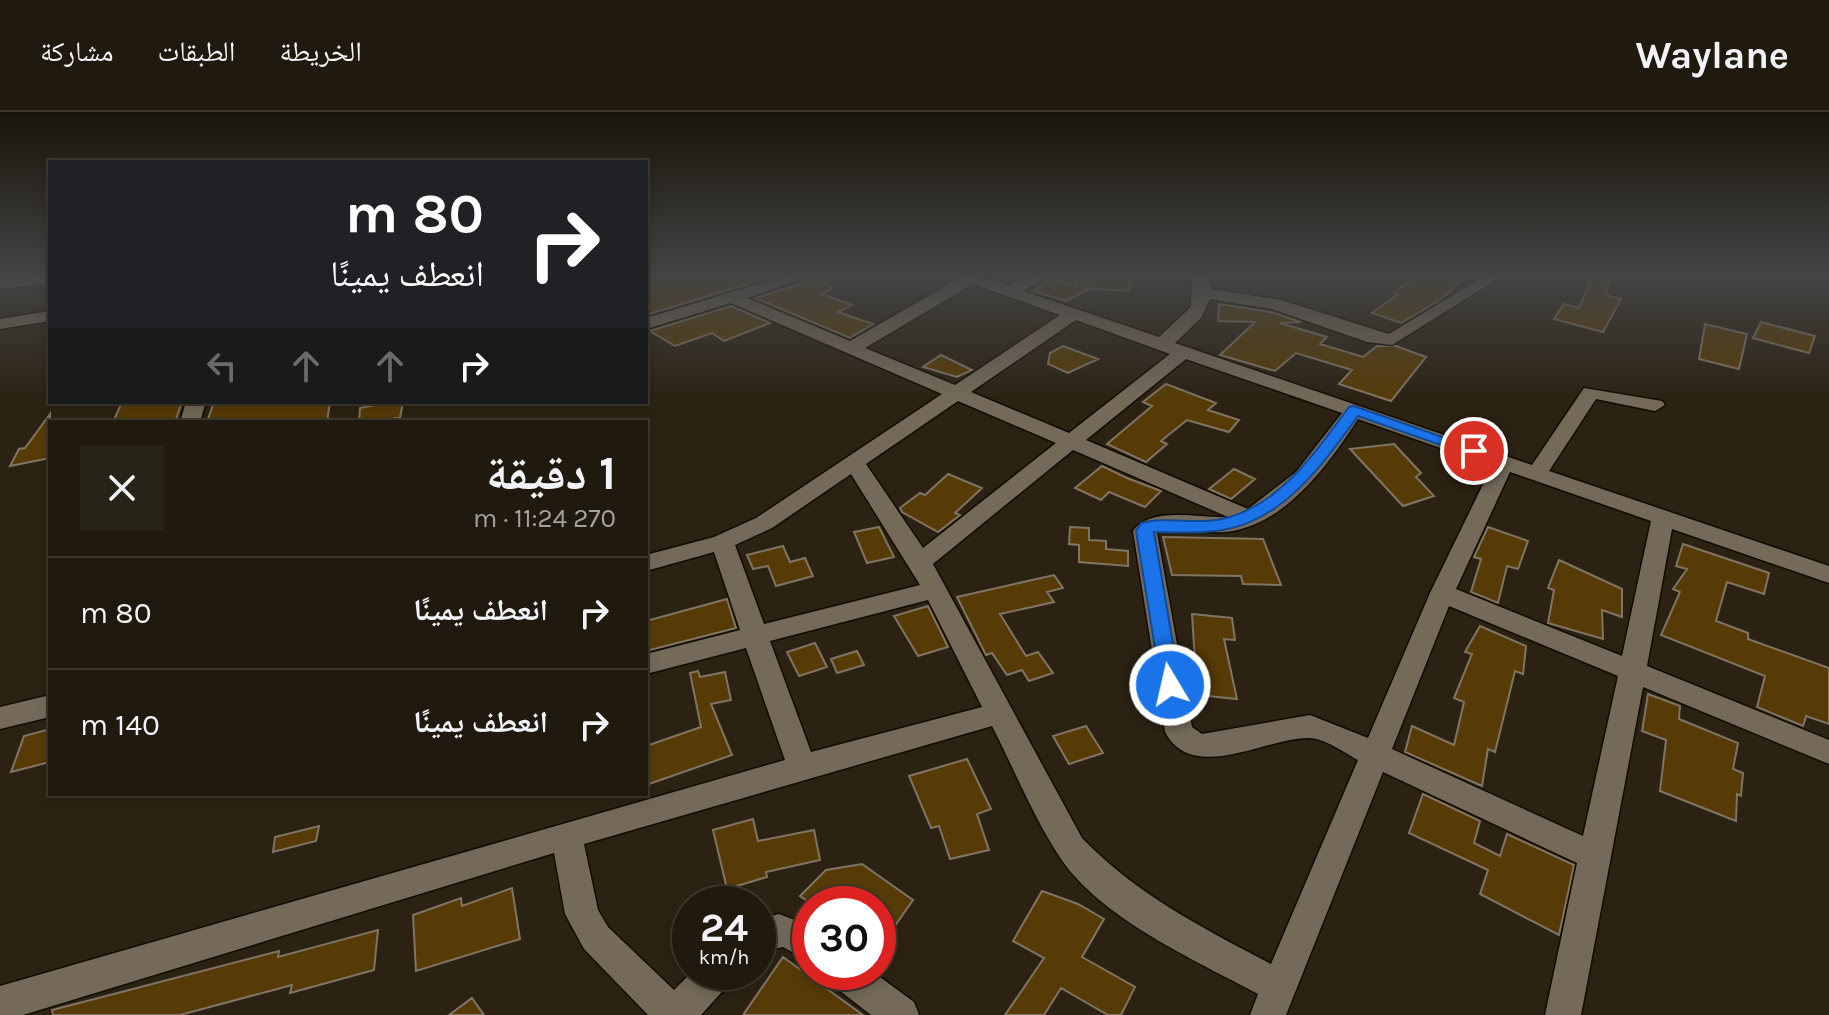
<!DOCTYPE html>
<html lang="ar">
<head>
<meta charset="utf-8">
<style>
	body { margin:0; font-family:Karla,"Noto Naskh Arabic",sans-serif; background:#282317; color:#f1f3f6; direction:rtl; height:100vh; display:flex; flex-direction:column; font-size:30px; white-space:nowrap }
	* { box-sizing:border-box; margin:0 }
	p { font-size:26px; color:#a2a19e }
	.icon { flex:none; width:44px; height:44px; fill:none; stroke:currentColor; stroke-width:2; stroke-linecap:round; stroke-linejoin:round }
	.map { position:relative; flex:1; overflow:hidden; direction:ltr }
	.panel { position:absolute; left:48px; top:308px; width:600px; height:376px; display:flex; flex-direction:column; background:#201a0e; border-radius:0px; box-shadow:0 4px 12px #0003,0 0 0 2px #3d382e; direction:rtl }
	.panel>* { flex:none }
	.guide { position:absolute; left:48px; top:48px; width:600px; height:244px; border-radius:0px; box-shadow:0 4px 12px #0003,0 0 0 2px #3d382e; direction:rtl; background:#202124; color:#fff; overflow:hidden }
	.speed { position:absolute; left:672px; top:774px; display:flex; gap:16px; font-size:40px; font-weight:700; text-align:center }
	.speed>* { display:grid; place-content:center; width:104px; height:104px; border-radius:50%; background:#201a0e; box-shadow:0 4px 12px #0003,0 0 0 2px #3d382e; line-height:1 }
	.speed small { font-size:20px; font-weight:400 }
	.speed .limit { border:12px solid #d22; background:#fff; color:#111 }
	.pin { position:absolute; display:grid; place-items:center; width:68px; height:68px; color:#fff; margin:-34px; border:4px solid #fff; border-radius:50%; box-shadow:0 2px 8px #0007 }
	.me { position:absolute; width:88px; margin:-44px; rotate:351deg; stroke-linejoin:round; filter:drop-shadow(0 0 6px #0008) }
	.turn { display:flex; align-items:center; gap:28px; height:168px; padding:0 32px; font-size:36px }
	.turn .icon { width:104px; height:104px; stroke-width:2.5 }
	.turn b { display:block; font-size:56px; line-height:68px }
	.lanes { display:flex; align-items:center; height:76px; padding:0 32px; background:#0003; justify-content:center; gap:40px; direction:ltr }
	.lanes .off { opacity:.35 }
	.round { display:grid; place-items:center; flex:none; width:84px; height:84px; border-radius:0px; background:#282317 }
	.head { display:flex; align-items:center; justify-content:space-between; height:136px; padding:0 32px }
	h1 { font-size:48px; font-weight:700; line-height:60px }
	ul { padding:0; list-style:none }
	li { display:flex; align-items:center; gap:24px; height:112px; padding:0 32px; border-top:2px solid #3d382e }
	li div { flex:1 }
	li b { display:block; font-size:30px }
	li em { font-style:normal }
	header { display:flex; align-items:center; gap:48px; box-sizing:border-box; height:112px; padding:0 40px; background:#201a0e; border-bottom:2px solid #3d382e }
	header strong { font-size:38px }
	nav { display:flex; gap:44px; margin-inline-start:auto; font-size:28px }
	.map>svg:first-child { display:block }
	.building { fill:#563b07; stroke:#807564; stroke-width:2 }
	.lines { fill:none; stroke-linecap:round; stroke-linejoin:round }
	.minor-casing { stroke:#130b01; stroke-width:3 }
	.minor { fill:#756a5a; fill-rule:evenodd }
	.route { fill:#1a73e8; stroke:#114b97; stroke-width:2 }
</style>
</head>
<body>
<header>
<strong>Waylane</strong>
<nav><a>الخريطة</a><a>الطبقات</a><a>مشاركة</a></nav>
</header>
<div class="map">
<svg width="1829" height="903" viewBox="0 0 1829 903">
	<rect width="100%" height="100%" fill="#2b2213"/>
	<path class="building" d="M646 163H746L758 169 646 203Z
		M1077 163 1114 164H1133L1129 179 1082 176 1088 178 1066 189 1033 179 1052 167 1076 174Z
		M1416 163H1468L1440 188 1401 211 1372 201 1398 182 1394 181Z
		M1593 163 1611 167 1605 183 1621 187 1603 220 1554 207 1564 192 1579 196Z
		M818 166 833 176 821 182 852 193 838 200 873 212 850 226 755 186Z
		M1219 192 1271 200 1301 210 1280 211 1327 225 1320 232 1363 245 1377 234H1396L1426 245 1391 289 1339 272 1352 258 1296 241 1275 259 1220 243 1255 210 1218 209Z
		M731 194 770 211 724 229 712 221 675 234 650 219Z
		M1761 210 1815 224 1809 241 1753 226Z
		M1705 212 1747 222 1739 257 1699 247Z
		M1063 234 1098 247 1068 261 1048 252 1050 241Z
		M941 243 972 258 957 265 923 255Z
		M1166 272 1216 291 1208 298 1239 308 1229 320 1187 308 1161 329 1167 332 1146 350 1107 332 1152 294 1143 290Z
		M122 290H182L175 310H113Z
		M214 290H330L327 310H207Z
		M389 290H403L400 306 359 310 360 296Z
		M50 302V346L10 354 19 337 25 336Z
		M1394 332 1421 361 1416 365 1434 384 1403 394 1350 337Z
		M1102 354 1127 366 1161 379 1145 395 1109 380 1101 388 1075 376Z
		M1234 357 1255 367 1231 387 1209 377Z
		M948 362 982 376 955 401 960 403 938 420 902 400 900 396 920 381 925 383Z
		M879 415 894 445 867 451 854 420Z
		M1070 415 1089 416V428L1106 429V437L1128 439V454L1079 450V433L1069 432Z
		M1488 415 1528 429 1518 457 1507 454 1498 491 1471 480 1481 447 1474 445Z
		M1163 425 1263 427 1281 473 1243 472 1241 464 1172 463Z
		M1683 432 1769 461 1764 482 1727 470 1716 509 1748 521V527L1829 556V612L1806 604 1803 614 1757 595 1765 564 1661 523 1680 480 1673 477 1687 457 1676 454Z
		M783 434 790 450 805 446 813 464 776 474 768 454 753 457 747 443Z
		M1559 448 1622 477V505L1602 498 1603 527 1548 511 1554 478 1548 476Z
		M1054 463 1063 476 1047 480 1054 490 1000 502 1026 544 1038 540 1053 561 1029 569 1022 558 1007 563 992 541 986 543 957 485Z
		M727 487 736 516 646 539V509Z
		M928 494 948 535 918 544 894 504Z
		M1192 502 1232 506 1235 528 1224 527 1237 587 1189 582 1183 549 1195 550Z
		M1480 514 1526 534 1523 562 1515 559 1495 640 1488 637 1482 674 1405 640 1412 614 1454 633 1464 590 1454 586 1472 542 1465 540Z
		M815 531 827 555 799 564 787 540Z
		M857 539 864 553 837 561 831 547Z
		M698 559 700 565 725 560 731 588 711 592 732 643 646 673V634L701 615 690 561Z
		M1648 582 1680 594 1679 607 1738 631 1733 657 1743 661 1741 684 1737 682 1736 709 1660 679 1666 628 1642 619Z
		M1086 614 1103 641 1069 652 1053 624Z
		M50 617V650L11 660 24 624Z
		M967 647 991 697 977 702 989 738 950 747 939 714 931 716 909 664Z
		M1423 682 1480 709 1474 731 1500 744 1507 722 1574 753 1559 823 1480 782 1488 758 1409 721Z
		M753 707 758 729 814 718 820 748 766 760 767 765 727 777 713 718Z
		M319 714 316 729 273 740 275 725Z
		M862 752 913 788 878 838V792H812L800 784 826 758Z
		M512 776 520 827 416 859 413 803 461 786 462 794Z
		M1042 779 1078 792 1104 807 1082 845 1135 875 1121 903H1108L1061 876 1044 903H1005L1044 846 1013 829Z
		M378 818 374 858 290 881 292 873 180 903H53L52 898 279 839 278 845Z
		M783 845 863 903H743Z
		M472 886 484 903H449Z"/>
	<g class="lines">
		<g class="minor-casing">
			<path id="minor" d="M50 163V171L0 177V167Z
				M789 163H812L747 186 850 229 958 167 953 163H977L1008 174 1030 163H1049L1023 179 1159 225 1191 195 1192 163H1208L1211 177 1281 188 1389 222 1486 163H1504L1392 233 1367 230 1272 197 1210 187 1201 206 1175 231 1532 353 1584 276 1662 289 1665 293 1655 299 1596 287 1549 359 1829 454V471L1672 417 1647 554 1829 628V652L1643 575 1581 903H1545L1577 751 1383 660 1286 903H1250L1258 882C1195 848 1099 806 1059 744 1033 704 1014 657 992 614L584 732 598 798 608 815 674 878 692 860H734L729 872 701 903H648L584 837 565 802 554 741 23 903H0V874L785 648 746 536 646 562V542L740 518 714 440 646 459V443L714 425 756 406 942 282 731 191 646 217V206ZM973 172 1060 203 955 273 865 236ZM1076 208 1170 242 1069 321 971 280ZM1186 247 1342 301 1296 360 1248 397 1086 328ZM958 289 1056 331 923 436 866 352ZM1358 307 1492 354 1430 481 1368 626 1310 603 1202 622 1192 615 1157 421C1177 413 1203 422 1225 420 1285 414 1328 353 1358 307ZM1073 338 1228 405C1201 407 1152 393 1133 419L1165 620C1192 672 1265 626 1308 626 1323 625 1345 641 1358 648L1271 852C1203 816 1137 783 1082 726L933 452ZM1510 360 1651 409 1622 544 1456 477ZM851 362 920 473 764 512 735 433 772 416ZM928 488 982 595 811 640 770 529ZM1449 494 1618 564 1583 724 1392 637Z
				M50 199V209L0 217V207Z
				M186 290H206L200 310H180Z
				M50 583V605L0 617V595Z
				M779 802 810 814V850L783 835 758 840V807Z
				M826 860H873L914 890 919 903H871L831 872Z"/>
		</g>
		<use href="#minor" class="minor"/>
	</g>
	<linearGradient id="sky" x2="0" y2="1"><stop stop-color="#18130a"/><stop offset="0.56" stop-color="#444"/><stop offset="1" stop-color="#444" stop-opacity="0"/></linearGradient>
	<rect width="1829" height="289" fill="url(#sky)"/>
	<path class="route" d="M1354 294 1482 339 1469 343 1358 304C1323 352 1285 407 1223 418 1201 422 1176 420 1154 420L1180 573 1177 579H1162L1136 419 1141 411C1167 404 1196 413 1222 407 1280 394 1316 339 1349 295Z"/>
</svg>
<div class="speed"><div>24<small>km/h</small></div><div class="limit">30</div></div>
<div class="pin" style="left:1474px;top:339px;background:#d93025"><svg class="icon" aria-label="arrive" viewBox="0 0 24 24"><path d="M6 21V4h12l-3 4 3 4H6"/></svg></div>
<svg class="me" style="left:1170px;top:573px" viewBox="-20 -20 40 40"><circle r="17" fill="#1a73e8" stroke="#fff" stroke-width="3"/><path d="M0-11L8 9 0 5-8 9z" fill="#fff"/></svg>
<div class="guide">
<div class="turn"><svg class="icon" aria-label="right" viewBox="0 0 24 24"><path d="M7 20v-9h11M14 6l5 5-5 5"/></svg><div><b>80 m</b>انعطف يمينًا</div></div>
<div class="lanes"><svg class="icon off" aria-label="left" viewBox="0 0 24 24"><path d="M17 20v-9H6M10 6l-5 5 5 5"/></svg><svg class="icon off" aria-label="ahead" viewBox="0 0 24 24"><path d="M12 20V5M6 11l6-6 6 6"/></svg><svg class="icon off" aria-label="ahead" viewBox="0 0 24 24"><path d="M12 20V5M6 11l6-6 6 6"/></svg><svg class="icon" aria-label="right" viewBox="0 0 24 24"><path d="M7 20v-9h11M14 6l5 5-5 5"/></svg></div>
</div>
<section class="panel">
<div class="head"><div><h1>1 دقيقة</h1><p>270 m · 11:24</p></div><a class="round"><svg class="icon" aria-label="close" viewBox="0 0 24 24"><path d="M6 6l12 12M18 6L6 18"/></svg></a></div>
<ul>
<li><svg class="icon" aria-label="right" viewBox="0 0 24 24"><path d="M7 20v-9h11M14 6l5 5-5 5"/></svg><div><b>انعطف يمينًا</b></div><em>80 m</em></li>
<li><svg class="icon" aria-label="right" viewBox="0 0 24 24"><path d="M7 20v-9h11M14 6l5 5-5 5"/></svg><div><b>انعطف يمينًا</b></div><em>140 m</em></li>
</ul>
</section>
</div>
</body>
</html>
